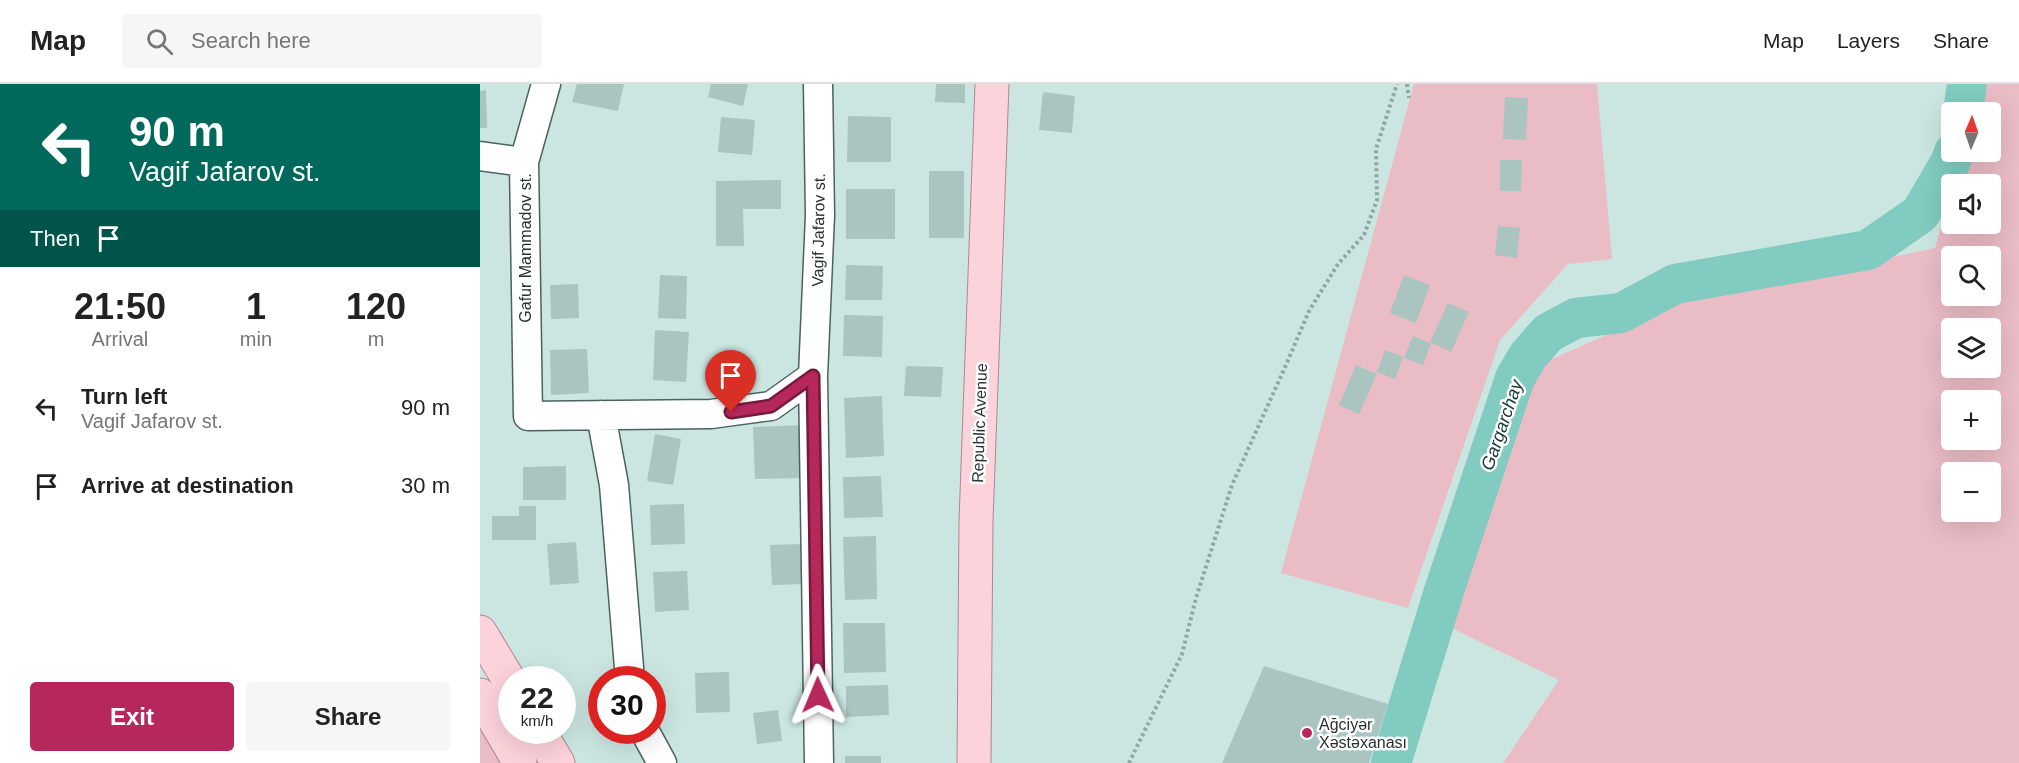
<!DOCTYPE html>
<html lang="en">
<head>
<meta charset="utf-8">
<style>
	body { margin:0; font-family:Helvetica,sans-serif; background:#f6f6f6; color:#222; height:100vh; display:flex; flex-direction:column; font-size:22px; white-space:nowrap }
	* { box-sizing:border-box; margin:0 }
	p { font-size:20px; color:#767676 }
	.icon { flex:none; width:33px; height:33px; fill:none; stroke:currentColor; stroke-width:2; stroke-linecap:round; stroke-linejoin:round }
	.map { position:relative; flex:1; overflow:hidden }
	.panel { display:flex; flex-direction:column; background:#fff; width:480px }
	.panel>* { flex:none }
	.hud { background:#00695c; color:#fff; overflow:hidden }
	.needle { width:39px; rotate:2deg }
	.fabs { position:absolute; left:1461px; top:18px; display:grid; gap:12px }
	.fabs a { display:grid; place-items:center; width:60px; height:60px; border-radius:6px; background:#fff; box-shadow:0 6px 24px #0002; font-size:30px }
	.speed { position:absolute; left:18px; top:582px; display:flex; gap:12px; font-size:30px; font-weight:700; text-align:center }
	.speed>* { display:grid; place-content:center; width:78px; height:78px; border-radius:50%; background:#fff; box-shadow:0 6px 24px #0002; line-height:1 }
	.speed small { font-size:15px; font-weight:400 }
	.speed .limit { border:9px solid #d22; background:#fff; color:#111 }
	.pin { position:absolute; display:grid; place-items:center; width:51px; height:51px; color:#fff; margin:-62px -26px; border-radius:50% 50% 50% 0; rotate:-45deg; box-shadow:0 0 6px #0007 }
	.pin .icon { rotate:45deg }
	.me { position:absolute; width:66px; margin:-33px; rotate:359deg; stroke-linejoin:round; filter:drop-shadow(0 0 4px #0008) }
	.turn { display:flex; align-items:center; gap:21px; height:126px; padding:0 30px; font-size:27px }
	.turn .icon { width:78px; height:78px; stroke-width:2.5 }
	.turn b { display:block; font-size:42px; line-height:51px }
	.then { display:flex; align-items:center; height:57px; padding:0 30px; background:#0003; gap:12px; font-size:22px }
	.eta { display:flex; justify-content:space-evenly; align-items:center; height:102px; text-align:center }
	.eta b { font-size:36px; font-weight:600; line-height:42px }
	.button { display:flex; gap:12px; margin-top:auto; padding:12px 30px }
	.button a { flex:1; height:69px; border-radius:6px; background:#b6285c; color:#fff; font-size:24px; font-weight:600; line-height:69px; text-align:center }
	.button a+a { background:#f6f6f6; color:#222 }
	ul { padding:0; list-style:none }
	li { display:flex; align-items:center; gap:18px; height:78px; padding:0 30px }
	li div { flex:1 }
	li b { display:block; font-size:22px }
	li em { font-style:normal }
	header { display:flex; align-items:center; gap:36px; box-sizing:border-box; height:84px; padding:0 30px; background:#fff; border-bottom:2px solid #e0e0e0 }
	header strong { font-size:28px }
	nav { display:flex; gap:33px; margin-inline-start:auto; font-size:21px }
	.search { width:420px; height:54px; background:#f6f6f6; display:flex; align-items:center; gap:15px; box-sizing:border-box; padding:0 21px; border-radius:6px; color:#767676; font-size:22px }
	main { display:flex; flex:1; min-height:0 }
	.map>svg:first-child { display:block }
	.green { fill:#eabcc5; fill-rule:evenodd }
	.lines { fill:none; stroke-linecap:round; stroke-linejoin:round }
	.river { stroke:#81cbc1; stroke-width:40 }
	.building { fill:#aac4c0 }
	.minor-casing { stroke:#4b625f; stroke-width:31 }
	.major-casing { stroke:#b08690; stroke-width:35 }
	.path { stroke:#91a6a3; stroke-width:4; stroke-dasharray:3 3; stroke-linecap:butt }
	.minor { stroke:#fff; stroke-width:28 }
	.major { stroke:#fcd2db; stroke-width:33 }
	.route-casing { stroke:#761a3c; stroke-width:15 }
	.route { stroke:#b6285c; stroke-width:10 }
	.poi-dot { fill:#b6285c; stroke:#fff; stroke-width:2 }
	.labels { text-anchor:middle; stroke-width:5; stroke-linejoin:round; paint-order:stroke }
	.street-label { font-size:16px; fill:#273130; stroke:#fff }
	.poi-label { font-size:16px; fill:#273130; stroke:#fff; text-anchor:start }
	.water-label { font-size:18px; font-style:italic; fill:#143834; stroke:#fff }
</style>
</head>
<body>
<header>
<strong>Map</strong>
<div class="search"><svg class="icon" aria-label="search" viewBox="0 0 24 24"><circle cx="10" cy="10" r="6"/><path d="M15 15l6 6"/></svg>Search here</div>
<nav><a>Map</a><a>Layers</a><a>Share</a></nav>
</header>
<main>
<section class="panel">
<div class="hud">
<div class="turn"><svg class="icon" aria-label="left" viewBox="0 0 24 24"><path d="M17 20v-9H6M10 6l-5 5 5 5"/></svg><div><b>90 m</b>Vagif Jafarov st.</div></div>
<div class="then">Then<svg class="icon" aria-label="arrive" viewBox="0 0 24 24"><path d="M6 21V4h12l-3 4 3 4H6"/></svg></div>
</div>
<div class="eta">
<div><b>21:50</b><p>Arrival</p></div>
<div><b>1</b><p>min</p></div>
<div><b>120</b><p>m</p></div>
</div>
<ul>
<li><svg class="icon" aria-label="left" viewBox="0 0 24 24"><path d="M17 20v-9H6M10 6l-5 5 5 5"/></svg><div><b>Turn left</b><p>Vagif Jafarov st.</p></div><em>90 m</em></li>
<li><svg class="icon" aria-label="arrive" viewBox="0 0 24 24"><path d="M6 21V4h12l-3 4 3 4H6"/></svg><div><b>Arrive at destination</b></div><em>30 m</em></li>
</ul>
<div class="button"><a>Exit</a><a>Share</a></div>
</section>
<div class="map">
<svg width="1539" height="679" viewBox="0 0 1539 679">
	<rect width="100%" height="100%" fill="#cbe6e1"/>
	<path class="green" d="M934 0H1117L1132 175 1088 180 1020 256 928 524 801 489Z
		M1502 0H1539V679H1023L1079 596 963 540 1054 283 1199 219 1455 164 1471 108 1472 140H1510V100H1474L1483 68H1510V28H1494ZM1472 172H1510V212H1472ZM1472 244H1510V284H1472ZM1472 316H1510V356H1472ZM1472 388H1510V428H1472Z
		M0 618 36 679H0Z"/>
	<g class="lines">
		<path class="river" d="M1483 28 1487 0
			M911 679 964 507 1035 294 1048 272 1068 249 1096 234 1141 229 1195 200 1388 166 1440 130 1471 77 1474 68"/>
	</g>
	<path class="building" d="M97 0H144L138 27 92 18Z
		M231 0H268L263 22 228 13Z
		M456 0H485V19L455 18Z
		M6 6 7 44H0V7Z
		M563 8 595 12 592 49 559 46Z
		M1025 13 1048 14 1046 56 1023 55Z
		M368 32 411 33V78H367Z
		M241 33 275 36 272 71 238 68Z
		M1020 76H1042L1041 107H1020Z
		M449 87H484V154H449Z
		M301 96V125H263L264 162H236V97Z
		M366 105H415V155H366Z
		M1018 142 1040 144 1037 174 1015 171Z
		M366 181 403 182 402 216H365Z
		M180 191 207 192 206 235 178 234Z
		M924 191 950 201 936 239 910 229Z
		M98 200 99 234 71 235 70 201Z
		M968 219 989 228 971 268 950 258Z
		M364 231 403 232 402 273 363 272Z
		M175 246 209 248 206 298 173 296Z
		M933 252 951 259 943 281 924 274Z
		M107 265 109 309 71 311 70 266Z
		M905 266 923 273 915 295 897 288Z
		M876 281 897 290 879 330 859 321Z
		M426 282 463 283 461 313 424 312Z
		M402 312 404 372 366 374 364 314Z
		M323 341 325 394 275 395 273 343Z
		M175 350 201 355 193 401 167 397Z
		M86 382V416H43V383Z
		M401 392 403 433 364 434 363 393Z
		M204 420 205 460 171 461 170 421Z
		M39 422H56V456H12V432H39Z
		M396 452 397 515 365 516 363 453Z
		M96 458 99 499 70 501 67 460Z
		M324 460 326 500 292 501 290 461Z
		M207 487 209 526 175 528 173 488Z
		M363 539H405L406 588 364 589Z
		M784 582 908 620 889 679H742Z
		M249 588 250 628 216 629 215 589Z
		M408 601 409 631 366 633V602Z
		M298 626 302 657 277 660 273 629Z
		M365 672H401V679H365Z"/>
	<g class="lines">
		<g class="minor-casing">
			<path id="minor" d="M66 0 44 78 48 332 231 330 291 322 333 292
				M338 0 340 131 333 292 339 679
				M0 72 44 78
				M121 331 134 401 150 596
				M164 646 182 679"/>
		</g>
		<g class="major-casing">
			<path id="major" d="M0 548 32 601
				M0 611 40 679
				M58 646 78 679
				M494 679 496 437 512 0"/>
		</g>
		<path class="path" d="M927 0 929 14
			M649 679 702 570 716 514 752 401 806 281 829 227 858 180 884 151 897 116 896 65 917 0"/>
		<use href="#minor" class="minor"/>
		<use href="#major" class="major"/>
	</g>
	<g class="lines">
		<g class="route-casing">
			<path id="route" d="M251 328 291 322 333 292 338 611"/>
		</g>
		<use href="#route" class="route"/>
	</g>
	<circle class="poi-dot" cx="827" cy="649" r="6"/>
	<g class="labels">
		<g class="street-label">
			<text transform="translate(338 146) rotate(-89)" y="6">Vagif Jafarov st.</text>
			<text transform="translate(45 164) rotate(-90)" y="6">Gafur Mammadov st.</text>
			<text transform="translate(499 339) rotate(-88)" y="6">Republic Avenue</text>
		</g>
		<g class="poi-label">
			<text x="839" y="646">Ağciyər<tspan x="839" dy="18">Xəstəxanası</tspan></text>
		</g>
		<g class="water-label">
			<text transform="translate(1022 341) rotate(-71)" y="6">Gargarchay</text>
		</g>
	</g>
</svg>
<div class="fabs">
<a><svg class="needle" viewBox="-14 -14 28 28"><path d="M0-13l5 13h-10z" fill="#e53935"/><path d="M0 13l5-13h-10z" fill="#767676"/></svg></a>
<a><svg class="icon" aria-label="sound" viewBox="0 0 24 24"><path d="M4 9h4l5-4v14l-5-4H4zM17 9q2 3 0 6"/></svg></a>
<a><svg class="icon" aria-label="search" viewBox="0 0 24 24"><circle cx="10" cy="10" r="6"/><path d="M15 15l6 6"/></svg></a>
<a><svg class="icon" aria-label="layers" viewBox="0 0 24 24"><path d="M12 4l9 5-9 5-9-5zM3 14l9 5 9-5"/></svg></a>
<a>+</a>
<a>−</a>
</div>
<div class="speed"><div>22<small>km/h</small></div><div class="limit">30</div></div>
<div class="pin" style="left:251px;top:328px;background:#d93025"><svg class="icon" aria-label="arrive" viewBox="0 0 24 24"><path d="M6 21V4h12l-3 4 3 4H6"/></svg></div>
<svg class="me" style="left:338px;top:611px" viewBox="-20 -20 40 40"><path d="M0-17L14 15 0 8-14 15z" fill="#b6285c" stroke="#fff" stroke-width="4"/></svg>
</div>
</main>
</body>
</html>
